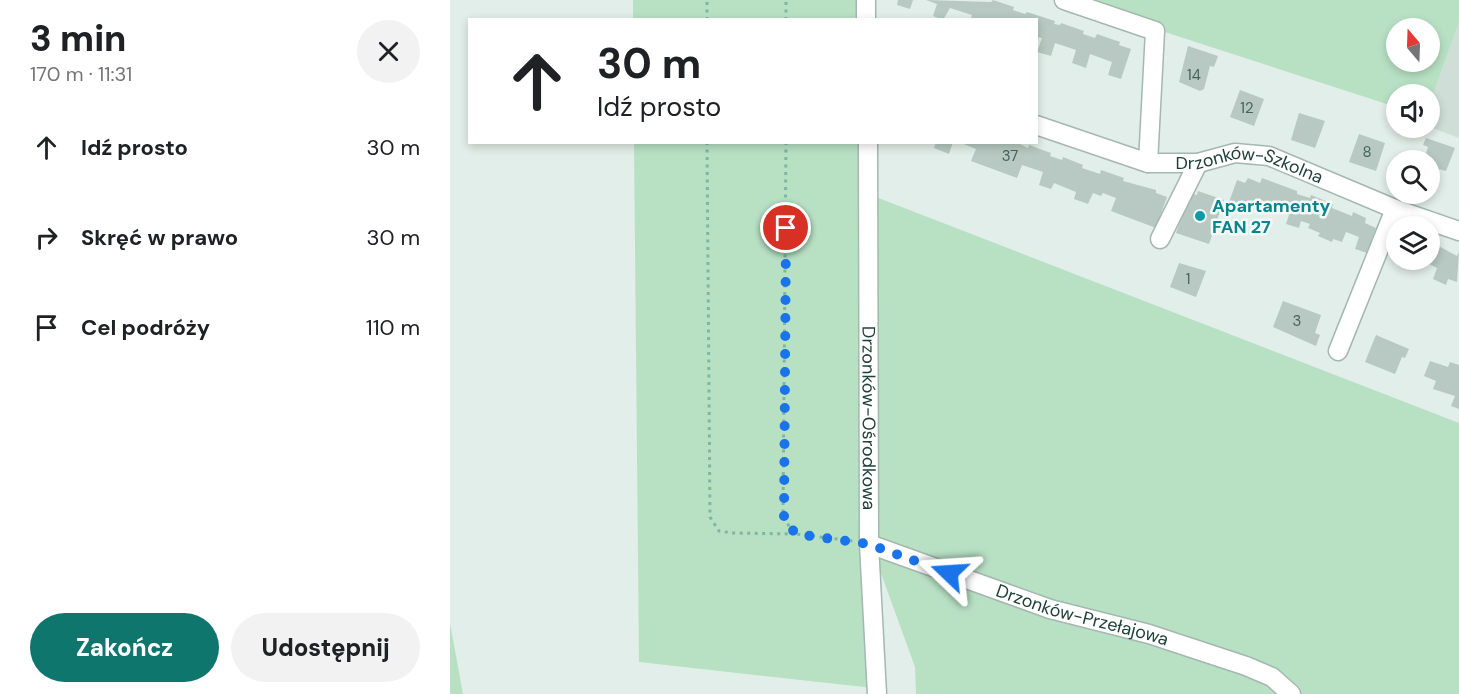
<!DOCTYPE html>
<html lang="pl">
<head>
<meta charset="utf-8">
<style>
	body { margin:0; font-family:"DM Sans",sans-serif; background:#f2f2f2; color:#202124; height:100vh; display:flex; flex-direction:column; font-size:22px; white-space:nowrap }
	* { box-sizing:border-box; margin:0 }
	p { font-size:20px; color:#757577 }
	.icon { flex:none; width:33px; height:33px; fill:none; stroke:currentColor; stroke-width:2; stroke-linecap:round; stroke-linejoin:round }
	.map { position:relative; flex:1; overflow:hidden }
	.side { display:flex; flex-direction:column; background:#fff; width:450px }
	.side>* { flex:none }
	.hud { position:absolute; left:18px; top:18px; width:570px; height:126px; border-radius:0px; box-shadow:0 3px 9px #0003; background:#fff; color:#202124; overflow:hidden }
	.needle { width:39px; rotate:341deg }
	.tools { position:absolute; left:936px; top:18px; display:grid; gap:12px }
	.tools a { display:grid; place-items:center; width:54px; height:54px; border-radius:50%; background:#fff; box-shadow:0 3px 9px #0003; font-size:30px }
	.pin { position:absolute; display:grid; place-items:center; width:51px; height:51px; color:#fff; margin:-26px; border:3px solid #fff; border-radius:50%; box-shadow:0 2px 6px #0007 }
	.me { position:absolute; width:66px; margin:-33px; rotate:290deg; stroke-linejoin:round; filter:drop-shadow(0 0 4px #0008) }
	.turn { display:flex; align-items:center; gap:21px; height:126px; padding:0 30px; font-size:27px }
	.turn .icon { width:78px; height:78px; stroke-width:2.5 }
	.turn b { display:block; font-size:42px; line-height:51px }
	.round { display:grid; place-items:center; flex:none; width:63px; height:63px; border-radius:32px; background:#f2f2f2 }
	.head { display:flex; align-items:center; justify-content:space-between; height:102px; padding:0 30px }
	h1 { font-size:36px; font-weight:800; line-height:45px }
	.cta { display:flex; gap:12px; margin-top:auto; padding:12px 30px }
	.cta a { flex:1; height:69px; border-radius:36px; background:#0f766e; color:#fff; font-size:24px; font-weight:800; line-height:69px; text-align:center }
	.cta a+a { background:#f2f2f2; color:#202124 }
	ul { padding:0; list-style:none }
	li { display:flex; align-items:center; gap:18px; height:90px; padding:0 30px }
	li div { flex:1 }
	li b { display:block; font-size:22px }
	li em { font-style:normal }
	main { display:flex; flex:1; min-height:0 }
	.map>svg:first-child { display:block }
	.built { fill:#d0ded8 }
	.green { fill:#b8e1c4; fill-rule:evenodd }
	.building { fill:#b7c9c2 }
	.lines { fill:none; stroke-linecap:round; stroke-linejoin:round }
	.street-casing { stroke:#a4b7b0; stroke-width:21 }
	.path { stroke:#7fb5a5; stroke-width:3; stroke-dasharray:3 4.5; stroke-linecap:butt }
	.street { stroke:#fff; stroke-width:18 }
	.route { stroke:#1a73e8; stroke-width:10; stroke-dasharray:0 18 }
	.culture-dot { fill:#0f9aa8; stroke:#f3faf6; stroke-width:2 }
	.labels { text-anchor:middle; stroke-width:5; stroke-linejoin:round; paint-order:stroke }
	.number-label { font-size:15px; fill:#46635a }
	.street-label { font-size:18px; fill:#204138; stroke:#f3faf6 }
	.culture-label { font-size:18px; font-weight:bold; fill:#0d838f; stroke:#f3faf6; text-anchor:start }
</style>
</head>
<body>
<main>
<section class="side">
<div class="head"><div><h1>3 min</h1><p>170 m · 11:31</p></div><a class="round"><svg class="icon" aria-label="close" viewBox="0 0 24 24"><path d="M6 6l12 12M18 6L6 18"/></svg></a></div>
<ul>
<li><svg class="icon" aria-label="ahead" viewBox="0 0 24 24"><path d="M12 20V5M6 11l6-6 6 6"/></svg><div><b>Idź prosto</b></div><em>30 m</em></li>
<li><svg class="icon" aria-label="right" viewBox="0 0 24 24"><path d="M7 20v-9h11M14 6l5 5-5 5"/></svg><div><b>Skręć w prawo</b></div><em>30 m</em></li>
<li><svg class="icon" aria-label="arrive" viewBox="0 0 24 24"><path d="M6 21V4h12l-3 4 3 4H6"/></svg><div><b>Cel podróży</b></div><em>110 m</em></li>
</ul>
<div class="cta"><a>Zakończ</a><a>Udostępnij</a></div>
</section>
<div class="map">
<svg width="1009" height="694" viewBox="0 0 1009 694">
	<rect width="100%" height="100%" fill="#e2eee9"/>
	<path class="built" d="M1009 22V138L980 127V103Z"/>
	<path class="green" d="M183 0H413V19H183Z
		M616 0H1009V22L980 103V94H946V107ZM946 28H980V62H946Z
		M184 143H414L413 192 1009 423V694H466L465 667 416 532 423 688 189 662Z
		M0 623 13 694H0Z"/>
	<path class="building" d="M448 0H463L460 9 447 5Z
		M476 0 541 2 543 0 564 7 563 10 575 14 577 12 605 21 604 24 610 25 611 23 634 31 633 34 645 38 647 34 670 42 669 45 681 49 671 79 658 75 662 62 640 54 636 68 622 63 626 50 605 43 601 56 587 52 592 38 586 37V20H520L522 15 500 8 493 20 483 16 487 4Z
		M738 46 768 56 764 67 760 66 754 89 750 91 729 82Z
		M790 90 814 99 804 126 780 117Z
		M849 113 875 121 865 148 841 140Z
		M909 134 935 143 926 171 899 162Z
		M976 138 1005 148 996 171 985 168 983 171 980 170V160H974L978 147 973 145Z
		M486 142H503L499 154 484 148Z
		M509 142H566L578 148 579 145 601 153 600 156 612 160 613 157 633 165 632 168 650 174 651 170 674 178 673 181 706 190V193L717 197 706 228 661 211 666 198 653 193 651 196 643 193 638 204 624 199 626 192 604 183 601 189 589 185 593 172 572 165 567 178 521 161 526 149Z
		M798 178 810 183 812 178 847 191V194L860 198 861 195 883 204 882 208 902 216 903 212 916 218 915 223 926 228 917 253 905 249 909 237 896 232 892 242 883 239 882 242 868 236 870 233 858 228 860 224 851 221 849 228 836 224 839 215 825 210 824 214 789 201 788 205 779 202 787 180 795 183Z
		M748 191 774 200 759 244 726 233 740 193 747 195Z
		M946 242V257L941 255Z
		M983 243 1007 256 1009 252 1007 282 998 279 996 285 983 279 987 268 975 262 980 260Z
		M729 263 756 271 746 297 720 287Z
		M833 301 871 315 865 333 870 335 866 346 823 327Z
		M926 335 959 349 955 358 952 357 945 374 915 362Z
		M980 361 998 367 1000 362 1009 365V409L1001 406 1005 396 983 389 986 381 974 376Z"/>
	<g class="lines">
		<g class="street-casing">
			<g id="street">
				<path d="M416 0V20"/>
				<path d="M614 0 705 31 698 163"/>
				<path id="s1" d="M586 125 698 163H748L785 153 819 156 945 209 1009 231"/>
				<path id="s2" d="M418 142 419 544 427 694"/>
				<path d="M710 239 748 163"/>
				<path d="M888 351 945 209"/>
				<path id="s3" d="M419 544 600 609 699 634 796 666 822 677 841 694"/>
			</g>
		</g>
		<path class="path" d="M257 20V0
			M336 20V0
			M257 142 260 517 269 531 282 533 344 534
			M336 142 333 512 340 529 346 534 403 541"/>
		<use href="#street" class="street"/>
	</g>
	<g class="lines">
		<path class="route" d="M336 228 334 520 346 534 418 544 499 573"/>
	</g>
	<circle class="culture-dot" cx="750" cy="216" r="6"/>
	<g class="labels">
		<g class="number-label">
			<text x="744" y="80">14</text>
			<text x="797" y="113">12</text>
			<text x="917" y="157">8</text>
			<text x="560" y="161">37</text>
			<text x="738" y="284">1</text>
			<text x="847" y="326">3</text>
		</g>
		<g class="street-label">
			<text dy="6" stroke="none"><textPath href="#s1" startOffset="222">Drzonków-Szkolna</textPath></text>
			<text dy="6" stroke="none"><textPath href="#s2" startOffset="276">Drzonków-Ośrodkowa</textPath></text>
			<text dy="6" stroke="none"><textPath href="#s3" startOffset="225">Drzonków-Przełajowa</textPath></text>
		</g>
		<g class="culture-label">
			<text x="762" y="212">Apartamenty<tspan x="762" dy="21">FAN 27</tspan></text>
		</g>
	</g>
</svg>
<div class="tools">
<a><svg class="needle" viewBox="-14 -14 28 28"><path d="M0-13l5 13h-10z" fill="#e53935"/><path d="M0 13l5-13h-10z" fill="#757577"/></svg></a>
<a><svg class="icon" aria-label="sound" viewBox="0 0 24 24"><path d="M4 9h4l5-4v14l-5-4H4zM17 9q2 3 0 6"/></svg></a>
<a><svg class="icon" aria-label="search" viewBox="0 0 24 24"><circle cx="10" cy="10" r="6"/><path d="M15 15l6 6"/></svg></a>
<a><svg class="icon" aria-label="layers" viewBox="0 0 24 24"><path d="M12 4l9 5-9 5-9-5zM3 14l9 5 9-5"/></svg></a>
</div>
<div class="pin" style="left:336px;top:228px;background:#d93025"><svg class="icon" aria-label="arrive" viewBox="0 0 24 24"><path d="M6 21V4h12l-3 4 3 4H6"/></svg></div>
<svg class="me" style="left:499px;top:573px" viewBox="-20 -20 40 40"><path d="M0-17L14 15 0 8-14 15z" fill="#1a73e8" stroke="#fff" stroke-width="4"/></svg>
<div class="hud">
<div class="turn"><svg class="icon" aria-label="ahead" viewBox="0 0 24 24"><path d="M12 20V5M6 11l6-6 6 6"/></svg><div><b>30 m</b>Idź prosto</div></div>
</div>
</div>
</main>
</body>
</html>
